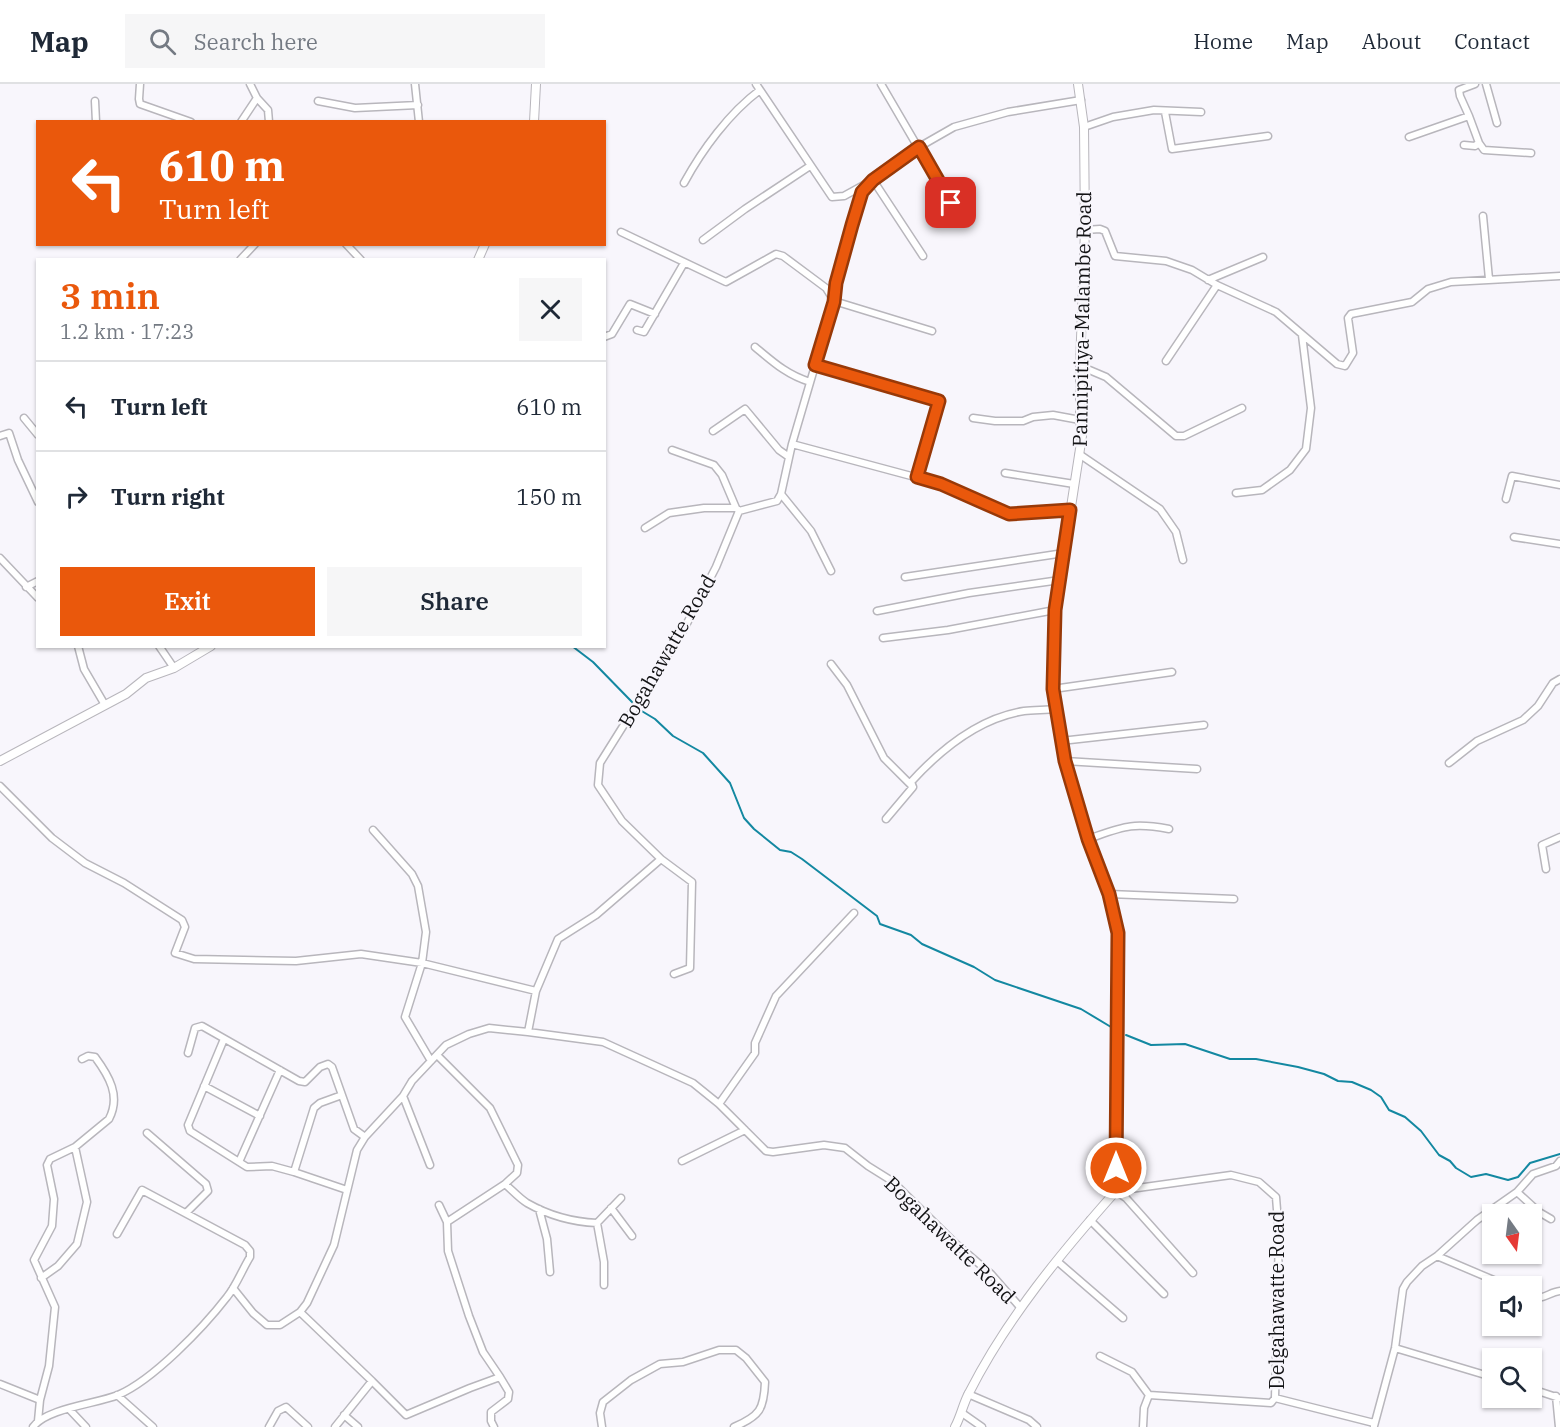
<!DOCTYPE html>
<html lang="en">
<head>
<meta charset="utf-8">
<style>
	body { margin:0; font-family:"IBM Plex Serif",serif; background:#f6f6f7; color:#1f2937; height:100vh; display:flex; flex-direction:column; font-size:22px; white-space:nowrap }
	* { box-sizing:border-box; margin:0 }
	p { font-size:20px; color:#747a83 }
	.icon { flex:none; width:33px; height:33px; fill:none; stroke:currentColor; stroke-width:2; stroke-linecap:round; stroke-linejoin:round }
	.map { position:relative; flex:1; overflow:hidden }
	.panel { position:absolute; left:36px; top:174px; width:570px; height:390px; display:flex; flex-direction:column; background:#fff; border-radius:0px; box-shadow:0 2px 4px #0004 }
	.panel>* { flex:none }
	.banner { position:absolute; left:36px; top:36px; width:570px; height:126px; border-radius:0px; box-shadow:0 2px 4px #0004; background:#ea580c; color:#fff; overflow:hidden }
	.needle { width:39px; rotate:166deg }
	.controls { position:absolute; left:1482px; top:1120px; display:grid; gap:12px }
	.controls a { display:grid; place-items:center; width:60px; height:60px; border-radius:0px; background:#fff; box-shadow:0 2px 4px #0004; font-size:30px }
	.pin { position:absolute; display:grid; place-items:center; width:51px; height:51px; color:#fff; margin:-26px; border-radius:12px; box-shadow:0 3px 9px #0006 }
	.me { position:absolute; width:66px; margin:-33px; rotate:0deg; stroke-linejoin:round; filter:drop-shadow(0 0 4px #0008) }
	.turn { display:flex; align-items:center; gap:21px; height:126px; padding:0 24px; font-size:27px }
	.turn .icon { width:78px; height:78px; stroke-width:2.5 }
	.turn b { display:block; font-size:42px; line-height:51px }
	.round { display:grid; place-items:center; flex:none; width:63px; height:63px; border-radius:0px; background:#f6f6f7 }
	.head { display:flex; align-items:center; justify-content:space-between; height:102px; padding:0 24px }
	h1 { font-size:36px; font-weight:600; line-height:45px; color:#ea580c }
	.action { display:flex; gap:12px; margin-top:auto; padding:12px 24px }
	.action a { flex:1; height:69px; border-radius:0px; background:#ea580c; color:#fff; font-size:24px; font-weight:600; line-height:69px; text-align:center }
	.action a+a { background:#f6f6f7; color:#1f2937 }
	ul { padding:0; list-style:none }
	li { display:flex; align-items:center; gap:18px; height:90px; padding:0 24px; border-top:2px solid #e0e1e3 }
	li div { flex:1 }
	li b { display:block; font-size:22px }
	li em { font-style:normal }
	header { display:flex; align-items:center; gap:36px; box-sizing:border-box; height:84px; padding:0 30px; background:#fff; border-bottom:2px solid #e0e1e3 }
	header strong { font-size:28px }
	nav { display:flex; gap:33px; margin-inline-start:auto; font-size:21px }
	.search { width:420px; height:54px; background:#f6f6f7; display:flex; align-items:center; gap:15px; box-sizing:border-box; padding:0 21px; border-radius:0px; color:#747a83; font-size:22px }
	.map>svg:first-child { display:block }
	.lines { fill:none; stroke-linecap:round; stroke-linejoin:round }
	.stream { stroke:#1388a1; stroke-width:2 }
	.minor-casing { stroke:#b8b6bc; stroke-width:9 }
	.tertiary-casing { stroke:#b8b6bc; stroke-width:10 }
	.minor { stroke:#fff; stroke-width:6 }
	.tertiary { stroke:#fff; stroke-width:8 }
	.route-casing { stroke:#983908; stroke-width:15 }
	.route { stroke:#ea580c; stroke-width:10 }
	.labels { text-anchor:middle; stroke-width:4.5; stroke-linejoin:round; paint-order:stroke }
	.street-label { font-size:20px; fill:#131315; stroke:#f8f6fc }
</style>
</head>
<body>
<header>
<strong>Map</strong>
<div class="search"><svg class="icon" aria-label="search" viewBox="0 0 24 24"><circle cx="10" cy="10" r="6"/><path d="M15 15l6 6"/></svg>Search here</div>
<nav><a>Home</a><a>Map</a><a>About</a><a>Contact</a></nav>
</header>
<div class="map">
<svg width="1560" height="1343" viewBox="0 0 1560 1343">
	<rect width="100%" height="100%" fill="#f8f6fc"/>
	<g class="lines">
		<path class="stream" d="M572 562 593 578 633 619
			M640 626 655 635 673 652 703 669 730 699 744 734 754 745 780 766 791 768 802 775 877 832 880 840 911 851 922 860 974 883 995 896 1081 925 1111 943
			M1126 951 1151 961 1185 960 1230 975H1256L1298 983 1324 990 1338 997 1352 998 1371 1006 1381 1013 1389 1026 1405 1033 1421 1047 1439 1071 1450 1077 1456 1084 1471 1093 1486 1090 1508 1096 1518 1093 1530 1079 1560 1070"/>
		<g class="minor-casing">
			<path id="minor" d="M140 0 139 15 140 20 191 38
				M250 0 257 14 268 26 269 38
				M415 0 419 38
				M756 0 832 113 844 112 873 96 923 172
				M881 0 961 137
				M1486 0 1497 39
				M95 17 96 38
				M318 17 355 24 418 21
				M1165 28 1172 65 1268 52
				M1469 32 1479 59 1484 66 1531 69
				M241 38 257 14
				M1084 43 1113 33 1154 26 1201 28
				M1409 53 1469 32 1460 12 1459 6 1475 0
				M1464 61 1475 62 1479 59
				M684 99C702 66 729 29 760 6
				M1483 132 1489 195
				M1085 146 1100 145 1105 147 1115 172 1166 177 1192 186 1217 201 1276 228 1337 280 1345 282 1353 269 1348 234 1351 230 1412 218 1428 205 1451 198 1560 192
				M621 148 726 198 776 170 783 172 826 204 834 217 932 247
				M703 156 745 125 810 82
				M346 160 361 176
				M240 176 255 160
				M1208 196 1263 173
				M637 246 644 248 684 179
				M604 253 612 250 630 220 655 230
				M755 263C773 278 787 291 810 298
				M1166 277 1217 201
				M815 281 939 317 917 393
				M1080 282 1106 293 1176 352H1184L1242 324
				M24 334 38 351
				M973 334 995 337H1023L1033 333 1053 331 1080 336
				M713 347 745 325 779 366 789 373
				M0 352 9 349 18 376 38 418
				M792 360 941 400 1009 430 1070 426
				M672 366 714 381 722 391 736 424
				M1079 370 1160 425 1176 448 1183 476
				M1005 389 1074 400
				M1236 409 1262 406 1290 386 1306 365 1311 324 1302 251
				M781 410 811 447 831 487
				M1506 415 1512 392 1560 401
				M645 444 669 429 704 424H736L739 427
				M1514 453 1560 460
				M0 474 38 514
				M905 493 1064 469
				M26 503 38 497
				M877 527 969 509 1060 496
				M883 554 948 546 1055 526
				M78 562 84 585 105 621
				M159 562 174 584
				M831 580 847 601 884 674 913 703
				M1053 605 1172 588
				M1061 657 1204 641
				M1065 677 1197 685
				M1449 679 1477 657 1523 636 1538 622 1553 599 1560 595
				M0 702 52 754 85 779 124 799 182 836 185 843 175 869 194 875 296 877 361 870 422 879 536 907
				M886 735 913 703 911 698C941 665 979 634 1024 627 1034 626 1046 626 1056 625
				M373 746 412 790 418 802 426 848 422 879 405 933 431 977
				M1088 755C1123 743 1131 738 1169 745
				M661 775 692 798 690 884 674 890
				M1546 785 1542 761 1560 753
				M1109 810 1234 815
				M528 948 603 958 693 999 719 1020 766 1067 773 1068 824 1061 845 1064 868 1082 892 1097 956 1160 991 1190 1020 1223
				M224 955 188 1041 190 1047 247 1083 272 1082 294 1088 347 1106
				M188 969 195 944 202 942 299 997 305 998 320 983 328 980 332 983 354 1045 365 1053
				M437 971 490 1024 518 1081 517 1089 505 1100 447 1138
				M204 1002 260 1032
				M403 1012 430 1081
				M719 1020 755 969V959L776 912 854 829
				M147 1049 206 1100 208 1107 186 1129
				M682 1077 745 1046
				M239 1078 280 986
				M294 1088 314 1024 320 1019 342 1011
				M505 1100C512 1106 519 1114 527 1119 548 1131 574 1138 597 1139L621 1114
				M1116 1107 1231 1091 1259 1098 1276 1113 1279 1151 1275 1314 1374 1339
				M1117 1108 1126 1114 1193 1189
				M1517 1108 1539 1128 1551 1135
				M611 1124 632 1152
				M539 1125 547 1155 550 1188
				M1090 1136 1164 1210
				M597 1139 604 1178V1201
				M1437 1172 1510 1203
				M1057 1177 1123 1234
				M41 1194 58 1182 77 1160 87 1118 75 1063
				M233 1204 253 1229 267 1241H280L300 1228
				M1532 1212C1543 1217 1549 1208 1560 1207
				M1395 1264 1492 1293
				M1100 1272 1132 1288 1149 1311 1271 1319 1275 1314
				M372 1297 406 1331 470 1304 500 1293 483 1268 469 1232 448 1167 447 1138 439 1121
				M0 1300 40 1316
				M1532 1305 1559 1314
				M968 1310 1029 1336 1037 1343
				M117 1311 153 1343
				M1556 1312 1559 1343
				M69 1325 86 1343
				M962 1329 982 1343
				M344 1331 358 1343
				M38 1337 40 1316 49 1282 55 1223 34 1176 52 1142 54 1115 47 1081 50 1075 75 1063 109 1035C121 1012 109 992 95 973L88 972 82 975
				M1374 1342 1395 1264 1403 1205 1407 1198 1422 1182 1437 1172 1477 1136 1517 1108 1533 1090 1556 1082 1560 1077
				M33 1343C47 1324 96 1320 118 1311 153 1296 203 1244 227 1213 236 1202 242 1186 250 1173V1167L245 1161 142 1106 117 1150
				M269 1343 278 1327 286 1323 308 1343
				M335 1343 372 1297 300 1228 307 1219 334 1161 357 1066 365 1053 403 1012 412 997 446 961 469 950 489 944 528 948 536 907 558 855 596 831 661 775 622 737 598 701 600 679 684 545 716 483 739 427 777 417 781 410 792 360 834 217 836 199 857 122 863 108 873 96 919 63 954 43 1008 28 1081 16
				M494 1343 491 1337V1328L508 1315 509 1308 500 1293
				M602 1343 600 1329 603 1318 631 1296 660 1280 683 1278 719 1266H736L746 1274 765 1298C764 1325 760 1332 734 1343
				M1143 1343 1144 1324 1149 1311"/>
		</g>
		<g class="tertiary-casing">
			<path id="tertiary" d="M534 38 536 0
				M478 176 485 160
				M0 677 126 610 146 594 174 584 211 562
				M955 1343C961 1332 963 1320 969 1309 1007 1234 1061 1169 1116 1107L1117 849 1109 810 1088 755 1065 677 1053 605 1055 526 1082 352 1080 336V282L1085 146 1084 43 1078 0"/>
		</g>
		<use href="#minor" class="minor"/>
		<use href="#tertiary" class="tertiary"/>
	</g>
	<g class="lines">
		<g class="route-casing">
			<path id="route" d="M951 119 919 63 873 96 862 108 852 141 836 199 834 218 815 281 939 317 917 393 941 400 1009 430 1070 426 1055 526 1053 605 1065 677 1088 755 1109 810 1118 849 1116 1084"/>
		</g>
		<use href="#route" class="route"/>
	</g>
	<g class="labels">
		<g class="street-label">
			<text transform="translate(1082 235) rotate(-89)" y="7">Pannipitiya-Malambe Road</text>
			<text transform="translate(667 567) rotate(-60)" y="7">Bogahawatte Road</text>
			<text transform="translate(950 1156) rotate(44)" y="7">Bogahawatte Road</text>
			<text transform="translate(1277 1216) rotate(-90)" y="7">Delgahawatte Road</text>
		</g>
	</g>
</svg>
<div class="controls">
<a><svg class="needle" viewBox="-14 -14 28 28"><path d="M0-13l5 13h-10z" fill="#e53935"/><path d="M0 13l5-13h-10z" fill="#747a83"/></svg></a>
<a><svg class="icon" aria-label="sound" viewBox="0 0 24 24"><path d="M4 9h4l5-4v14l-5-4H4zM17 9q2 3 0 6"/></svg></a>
<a><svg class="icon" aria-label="search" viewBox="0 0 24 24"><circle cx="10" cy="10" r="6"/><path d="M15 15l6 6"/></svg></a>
</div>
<div class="pin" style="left:951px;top:119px;background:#d93025"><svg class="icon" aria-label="arrive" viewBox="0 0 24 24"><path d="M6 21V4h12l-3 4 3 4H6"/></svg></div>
<svg class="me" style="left:1116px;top:1084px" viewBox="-20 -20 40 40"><circle r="17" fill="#ea580c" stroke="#fff" stroke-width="3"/><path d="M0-11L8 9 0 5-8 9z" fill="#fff"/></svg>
<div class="banner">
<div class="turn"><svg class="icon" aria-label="left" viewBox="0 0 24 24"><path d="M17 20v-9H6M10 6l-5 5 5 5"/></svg><div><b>610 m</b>Turn left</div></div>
</div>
<section class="panel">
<div class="head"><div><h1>3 min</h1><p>1.2 km · 17:23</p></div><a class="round"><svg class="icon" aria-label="close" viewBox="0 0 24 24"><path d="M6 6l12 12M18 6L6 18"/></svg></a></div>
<ul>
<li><svg class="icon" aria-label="left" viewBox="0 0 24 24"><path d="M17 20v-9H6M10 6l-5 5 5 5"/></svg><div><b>Turn left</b></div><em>610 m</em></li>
<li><svg class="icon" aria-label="right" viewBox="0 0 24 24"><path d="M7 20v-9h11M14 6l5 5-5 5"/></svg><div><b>Turn right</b></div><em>150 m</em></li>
</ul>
<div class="action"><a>Exit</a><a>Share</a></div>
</section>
</div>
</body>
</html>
